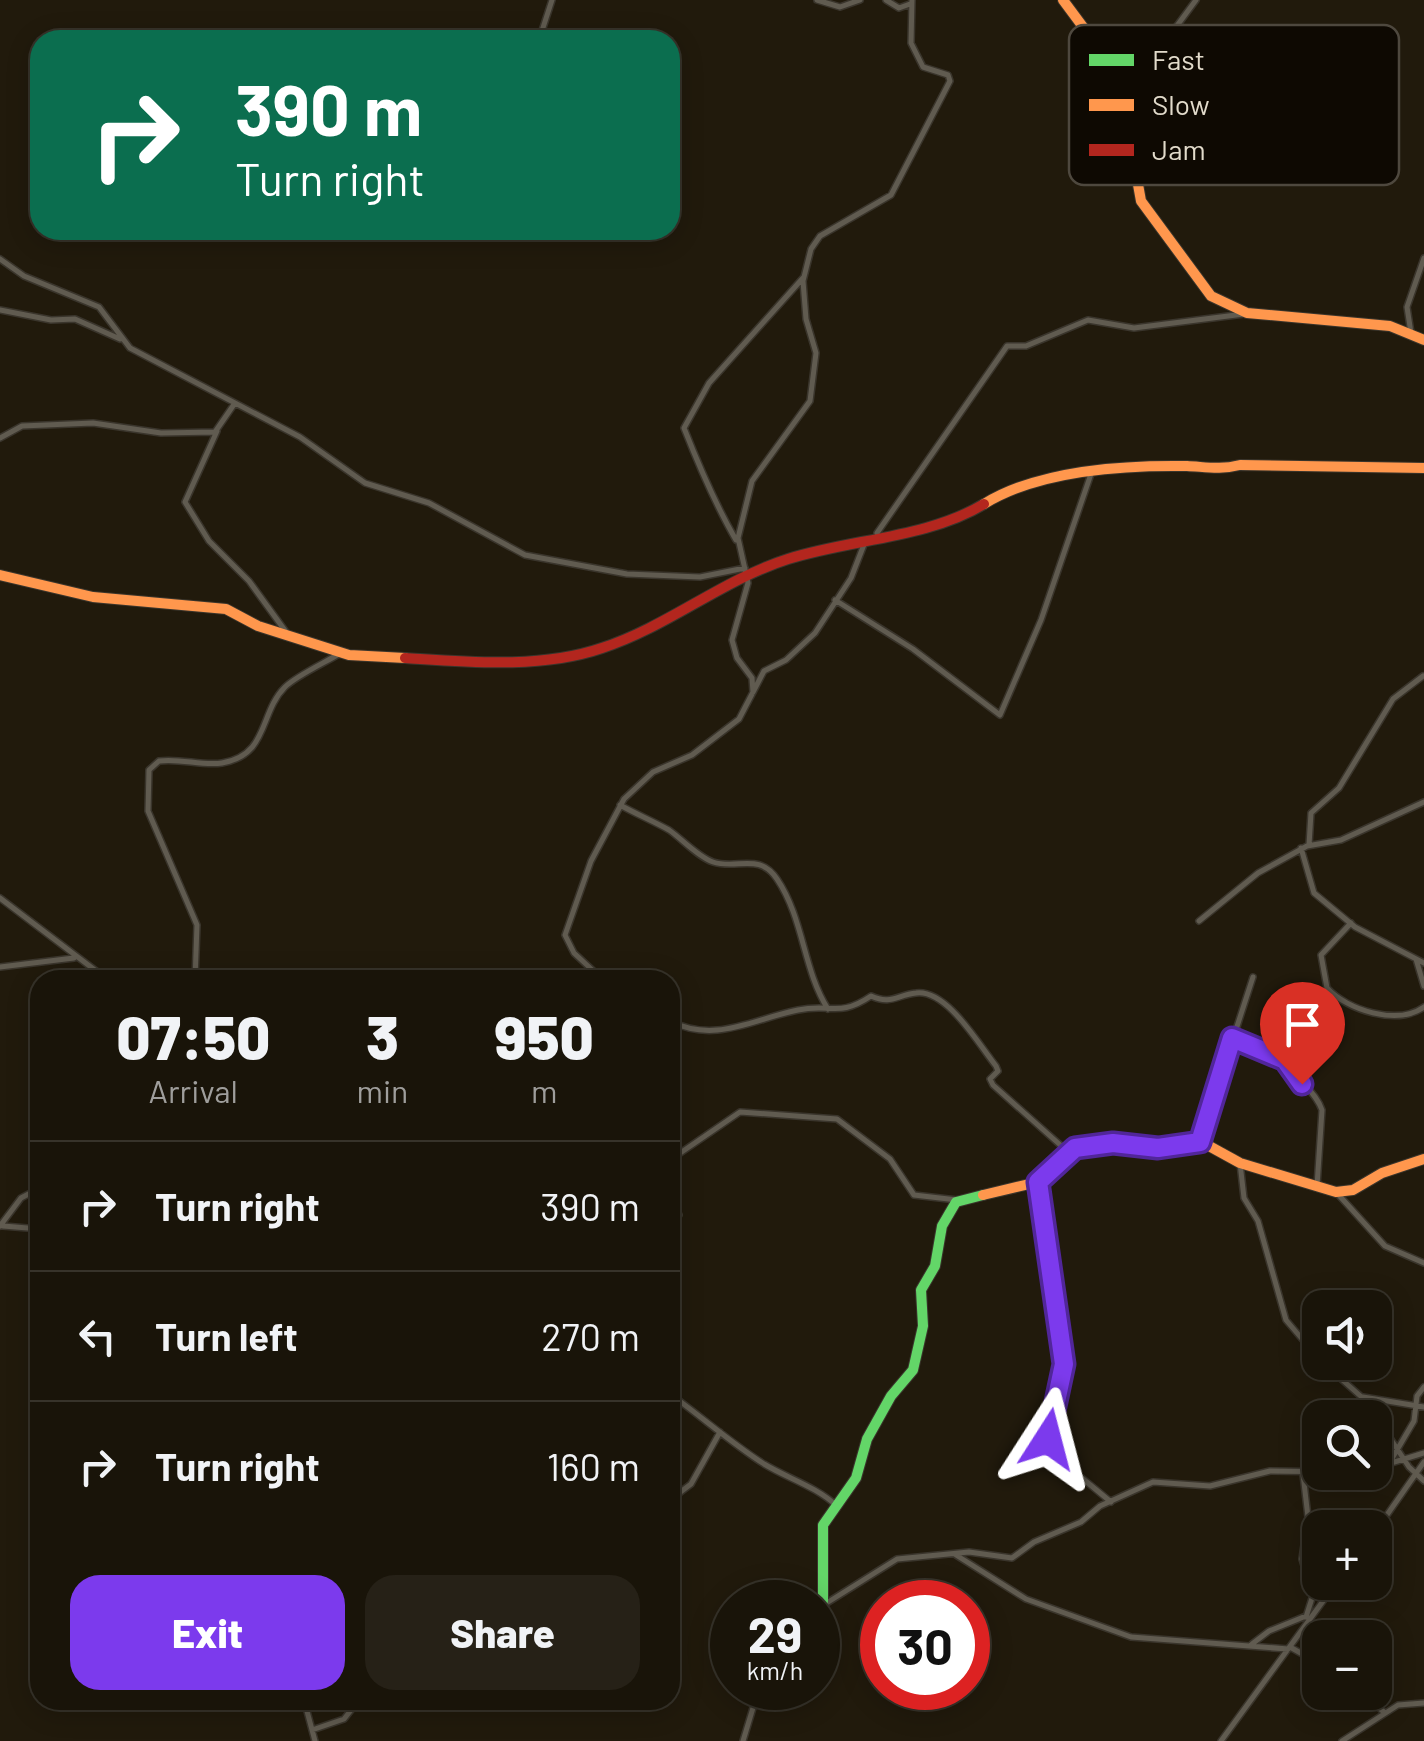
<!DOCTYPE html>
<html lang="en">
<head>
<meta charset="utf-8">
<style>
	body { margin:0; font-family:Barlow,sans-serif; background:#262117; color:#f1f3f6; height:100vh; display:flex; flex-direction:column; font-size:38px; white-space:nowrap }
	* { box-sizing:border-box; margin:0 }
	p { font-size:32px; color:#9f9e9c }
	.icon { flex:none; width:55px; height:55px; fill:none; stroke:currentColor; stroke-width:2; stroke-linecap:round; stroke-linejoin:round }
	.map { position:relative; flex:1; overflow:hidden }
	.side { position:absolute; left:30px; top:970px; width:650px; height:740px; display:flex; flex-direction:column; background:#191409; border-radius:30px; box-shadow:0 5px 25px #0003,0 0 0 2px #37332a }
	.side>* { flex:none }
	.hud { position:absolute; left:30px; top:30px; width:650px; height:210px; border-radius:30px; box-shadow:0 5px 25px #0003,0 0 0 2px #37332a; background:#0b6e4f; color:#fff; overflow:hidden }
	.tools { position:absolute; left:1302px; top:1290px; display:grid; gap:20px }
	.tools a { display:grid; place-items:center; width:90px; height:90px; border-radius:20px; background:#191409; box-shadow:0 5px 25px #0003,0 0 0 2px #37332a; font-size:50px }
	.speed { position:absolute; left:710px; top:1580px; display:flex; gap:20px; font-size:50px; font-weight:700; text-align:center }
	.speed>* { display:grid; place-content:center; width:130px; height:130px; border-radius:50%; background:#191409; box-shadow:0 5px 25px #0003,0 0 0 2px #37332a; line-height:1 }
	.speed small { font-size:25px; font-weight:400 }
	.speed .limit { border:15px solid #d22; background:#fff; color:#111 }
	.pin { position:absolute; display:grid; place-items:center; width:85px; height:85px; color:#fff; margin:-102px -42px; border-radius:50% 50% 50% 0; rotate:-45deg; box-shadow:0 0 10px #0007 }
	.pin .icon { rotate:45deg }
	.me { position:absolute; width:110px; margin:-55px; rotate:9deg; stroke-linejoin:round; filter:drop-shadow(0 0 8px #0008) }
	.turn { display:flex; align-items:center; gap:35px; height:210px; padding:0 40px; font-size:45px }
	.turn .icon { width:130px; height:130px; stroke-width:2.5 }
	.turn b { display:block; font-size:70px; line-height:85px }
	.eta { display:flex; justify-content:space-evenly; align-items:center; height:170px; text-align:center }
	.eta b { font-size:60px; font-weight:800; line-height:70px }
	.primary-button { display:flex; gap:20px; margin-top:auto; padding:20px 40px }
	.primary-button a { flex:1; height:115px; border-radius:30px; background:#7c3aed; color:#fff; font-size:40px; font-weight:800; line-height:115px; text-align:center }
	.primary-button a+a { background:#262117; color:#f1f3f6 }
	ul { padding:0; list-style:none }
	li { display:flex; align-items:center; gap:30px; height:130px; padding:0 40px; border-top:2px solid #37332a }
	li div { flex:1 }
	li b { display:block; font-size:38px }
	li em { font-style:normal }
	.map>svg:first-child { display:block }
	.lines { fill:none; stroke-linecap:round; stroke-linejoin:round }
	.street-casing { stroke:#3a352c; stroke-width:8 }
	.fast-casing { stroke:#3a352c; stroke-width:12 }
	.slow-casing { stroke:#3a352c; stroke-width:12 }
	.jam-casing { stroke:#3a352c; stroke-width:12 }
	.street { stroke:#605b50; stroke-width:5 }
	.fast { stroke:#63d668; stroke-width:10 }
	.slow { stroke:#ff974d; stroke-width:10 }
	.jam { stroke:#b3261e; stroke-width:10 }
	.route-casing { stroke:#51269a; stroke-width:25 }
	.route { stroke:#7c3aed; stroke-width:18 }
	.key { fill:#0e0902; stroke:#4e483e; stroke-width:2.5 }
	.key-label { font-size:28px; fill:#e2dbcb }
</style>
</head>
<body>
<div class="map">
<svg width="1424" height="1741" viewBox="0 0 1424 1741">
	<rect width="100%" height="100%" fill="#211a0c"/>
	<g class="lines">
		<g class="street-casing">
			<path id="street" d="M817 0 840 7 860 0
				M886 0 899 8 910 4
				M539 40 552 0
				M1125 96 1196 0
				M0 259 24 276 99 307 130 348 300 437 365 483 429 503 525 555 627 574 700 577 745 568
				M0 310 51 320 75 319 120 339
				M1411 333 1407 307 1424 258
				M217 431 185 502 209 541 249 581 289 636
				M0 438 22 426 93 423 161 433 215 432 235 403
				M877 533 1007 346H1026L1088 320 1134 328 1244 314
				M736 540C715 504 699 466 684 428L709 383 803 278
				M835 600 913 649 1000 715 1041 620 1091 474
				M753 692 752 678 737 658 732 640 748 583 738 538 752 481 810 401 816 353 806 319 803 281 811 249 820 236 891 195 950 81 948 75 923 67 911 43 912 0
				M620 805C636 814 653 821 669 830 682 839 698 857 713 862 737 870 759 852 777 879 804 919 803 970 828 1009
				M1309 845 1311 813 1339 788 1393 699 1423 676
				M1301 848 1314 893 1355 927 1424 963
				M0 898 108 980
				M1199 921 1258 873 1307 846 1341 840 1424 802
				M1351 923 1321 955 1327 988C1347 1010 1397 1026 1424 1007
				M1416 959 1424 986
				M0 967 74 958
				M195 980 197 925 148 811 149 770 159 761C180 758 202 766 222 763 269 755 259 713 285 687 296 676 324 663 339 654
				M603 980 574 953 565 935 591 861 624 799 653 772 692 755 739 719 764 671 786 660 815 633 851 578 865 542
				M670 1021C715 1044 753 1019 798 1010 832 1003 838 1018 871 996 891 1005 897 995 916 993 947 989 979 1045 996 1066L998 1071 990 1079 993 1085 1067 1151
				M1232 1038 1289 1063C1298 1081 1316 1092 1322 1110L1317 1186
				M1200 1141 1253 977
				M670 1160 740 1112 837 1119 890 1159 914 1195 957 1200
				M1240 1163 1244 1198 1258 1221 1286 1320 1320 1360
				M1038 1182 1063 1364 1053 1396 1048 1450 1111 1502
				M1336 1192 1385 1246 1424 1263
				M670 1196 679 1215 670 1232
				M0 1226 21 1198 40 1188
				M3 1226 40 1229
				M1322 1362 1365 1400 1409 1467 1424 1481
				M670 1394C702 1417 731 1443 764 1464 789 1479 815 1486 837 1506
				M1363 1397 1424 1407
				M1387 1467 1414 1421 1417 1396 1424 1387
				M1375 1468 1424 1453
				M1303 1474 1308 1517 1302 1559 1313 1595 1306 1617
				M670 1500 691 1484 720 1432
				M1375 1532 1424 1462
				M956 1555 1026 1599 1131 1637 1288 1649
				M825 1604 897 1559 969 1552 1012 1558 1034 1542 1081 1522 1100 1506 1153 1482 1210 1486 1270 1471 1338 1472
				M1252 1644 1269 1631 1306 1616
				M1290 1647 1320 1664
				M1361 1692 1385 1713
				M304 1700 315 1741
				M312 1730 344 1719 359 1700
				M743 1741 759 1688
				M1221 1741 1337 1582
				M1342 1741 1398 1705 1424 1703"/>
		</g>
		<g class="fast-casing">
			<path id="fast" d="M818 1612 823 1601V1525L856 1478 867 1439 891 1396 913 1370 923 1326 921 1290 935 1266 942 1226 956 1202 983 1195"/>
		</g>
		<g class="slow-casing">
			<path id="slow" d="M1063 0 1118 74 1141 201 1211 296 1247 313 1390 326 1424 340
				M984 504C1039 470 1123 465 1187 466 1207 467 1220 470 1240 465L1424 468
				M0 575 93 597 226 609 258 626 349 655 405 658
				M983 1195 1038 1182 1067 1151 1113 1143 1158 1148 1200 1141 1240 1163 1336 1192 1353 1190 1382 1173 1424 1159"/>
		</g>
		<g class="jam-casing">
			<path id="jam" d="M405 658C468 662 541 669 602 648 667 627 722 580 788 559 851 539 928 538 984 504"/>
		</g>
		<use href="#street" class="street"/>
		<use href="#fast" class="fast"/>
		<use href="#slow" class="slow"/>
		<use href="#jam" class="jam"/>
	</g>
	<g class="lines">
		<g class="route-casing">
			<path id="route" d="M1048 1439 1064 1364 1038 1182 1075 1148 1113 1143 1158 1148 1200 1142 1232 1038 1285 1060 1302 1084"/>
		</g>
		<use href="#route" class="route"/>
	</g>
	<rect x="1069" y="25" width="330" height="160" rx="15" class="key"/>
	<rect x="1089" y="54" width="45" height="12" fill="#63d668"/>
	<rect x="1089" y="99" width="45" height="12" fill="#ff974d"/>
	<rect x="1089" y="144" width="45" height="12" fill="#b3261e"/>
	<g class="key-label">
		<text x="1152" y="70">Fast</text>
		<text x="1152" y="115">Slow</text>
		<text x="1152" y="160">Jam</text>
	</g>
</svg>
<div class="tools">
<a><svg class="icon" aria-label="sound" viewBox="0 0 24 24"><path d="M4 9h4l5-4v14l-5-4H4zM17 9q2 3 0 6"/></svg></a>
<a><svg class="icon" aria-label="search" viewBox="0 0 24 24"><circle cx="10" cy="10" r="6"/><path d="M15 15l6 6"/></svg></a>
<a>+</a>
<a>−</a>
</div>
<div class="speed"><div>29<small>km/h</small></div><div class="limit">30</div></div>
<div class="pin" style="left:1302px;top:1084px;background:#d93025"><svg class="icon" aria-label="arrive" viewBox="0 0 24 24"><path d="M6 21V4h12l-3 4 3 4H6"/></svg></div>
<svg class="me" style="left:1048px;top:1439px" viewBox="-20 -20 40 40"><path d="M0-17L14 15 0 8-14 15z" fill="#7c3aed" stroke="#fff" stroke-width="4"/></svg>
<div class="hud">
<div class="turn"><svg class="icon" aria-label="right" viewBox="0 0 24 24"><path d="M7 20v-9h11M14 6l5 5-5 5"/></svg><div><b>390 m</b>Turn right</div></div>
</div>
<section class="side">
<div class="eta">
<div><b>07:50</b><p>Arrival</p></div>
<div><b>3</b><p>min</p></div>
<div><b>950</b><p>m</p></div>
</div>
<ul>
<li><svg class="icon" aria-label="right" viewBox="0 0 24 24"><path d="M7 20v-9h11M14 6l5 5-5 5"/></svg><div><b>Turn right</b></div><em>390 m</em></li>
<li><svg class="icon" aria-label="left" viewBox="0 0 24 24"><path d="M17 20v-9H6M10 6l-5 5 5 5"/></svg><div><b>Turn left</b></div><em>270 m</em></li>
<li><svg class="icon" aria-label="right" viewBox="0 0 24 24"><path d="M7 20v-9h11M14 6l5 5-5 5"/></svg><div><b>Turn right</b></div><em>160 m</em></li>
</ul>
<div class="primary-button"><a>Exit</a><a>Share</a></div>
</section>
</div>
</body>
</html>
